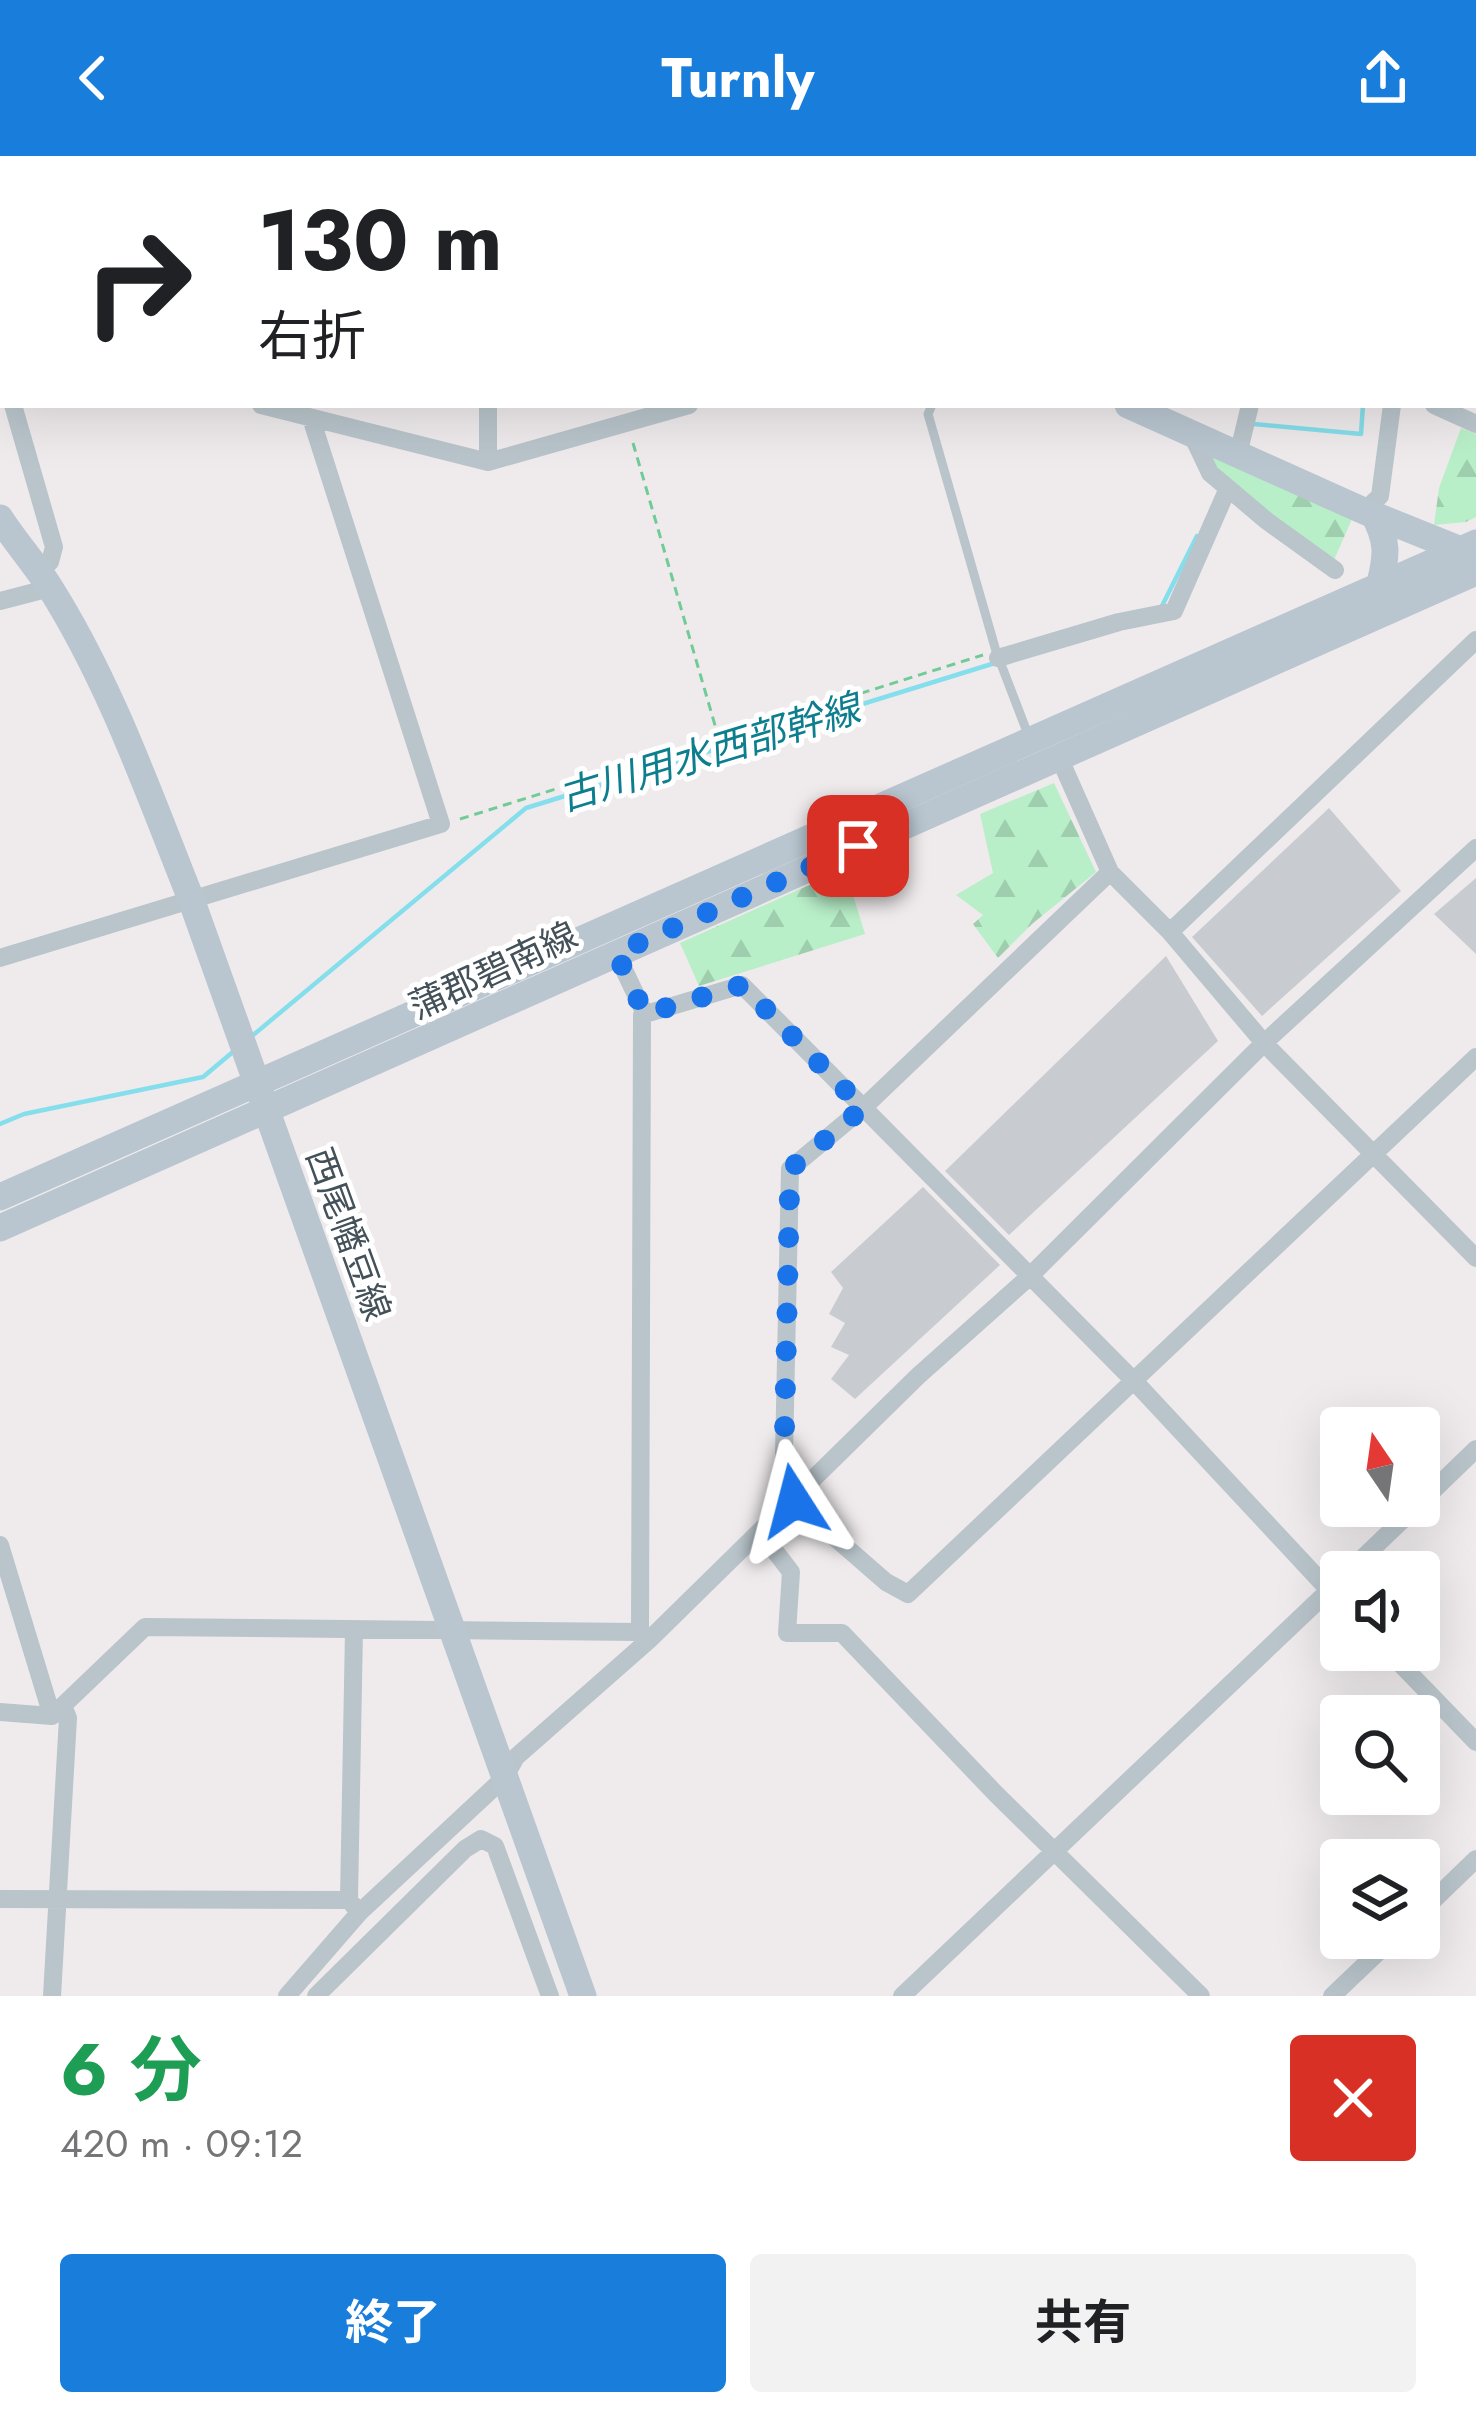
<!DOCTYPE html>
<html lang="ja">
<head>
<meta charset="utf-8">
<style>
	body { margin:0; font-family:Jost,"Noto Sans JP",sans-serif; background:#f2f2f2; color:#202124; height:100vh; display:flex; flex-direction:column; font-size:45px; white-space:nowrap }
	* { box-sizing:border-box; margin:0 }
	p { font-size:39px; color:#757577 }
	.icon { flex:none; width:66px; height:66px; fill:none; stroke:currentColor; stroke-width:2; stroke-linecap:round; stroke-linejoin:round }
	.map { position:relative; height:1840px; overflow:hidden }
	.sheet { display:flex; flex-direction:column; background:#fff; flex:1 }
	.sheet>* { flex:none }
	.top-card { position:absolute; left:0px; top:0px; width:1476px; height:252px; box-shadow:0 12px 48px #0002; background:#fff; color:#202124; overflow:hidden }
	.needle { width:78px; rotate:347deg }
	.controls { position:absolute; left:1320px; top:1251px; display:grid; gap:24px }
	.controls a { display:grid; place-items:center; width:120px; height:120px; border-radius:12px; background:#fff; box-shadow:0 12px 48px #0002; font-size:60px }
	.pin { position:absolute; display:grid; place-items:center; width:102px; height:102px; color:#fff; margin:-51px; border-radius:24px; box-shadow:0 6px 18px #0006 }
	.me { position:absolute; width:132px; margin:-66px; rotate:351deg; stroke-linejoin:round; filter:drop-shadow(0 0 9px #0008) }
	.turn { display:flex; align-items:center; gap:42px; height:252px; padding:0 60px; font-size:54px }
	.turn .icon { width:156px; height:156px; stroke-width:2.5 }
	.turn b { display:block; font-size:84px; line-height:102px }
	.round { display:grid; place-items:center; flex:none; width:126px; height:126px; border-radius:12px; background:#f2f2f2 }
	.summary { display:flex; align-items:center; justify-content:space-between; height:204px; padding:0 60px }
	h1 { font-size:72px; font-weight:700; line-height:90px; color:#1e9e55 }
	.button { display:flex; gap:24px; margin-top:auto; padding:24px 60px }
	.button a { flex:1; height:138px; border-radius:12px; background:#197edb; color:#fff; font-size:48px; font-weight:700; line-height:138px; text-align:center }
	.button a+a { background:#f2f2f2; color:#202124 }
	header { display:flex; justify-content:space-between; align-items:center; height:156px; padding:0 60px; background:#197edb; color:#fff; font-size:54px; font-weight:700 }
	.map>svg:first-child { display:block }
	.forest { fill:url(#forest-firs) }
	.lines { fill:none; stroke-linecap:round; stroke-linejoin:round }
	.stream { stroke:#85deeb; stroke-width:4.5 }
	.building { fill:#c8ccd1 }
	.path { stroke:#71cb97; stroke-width:3; stroke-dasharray:9 6; stroke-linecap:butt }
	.lane { stroke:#b9c5cb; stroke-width:9 }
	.street { stroke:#b9c5cb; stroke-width:18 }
	.secondary { stroke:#b9c6d0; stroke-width:27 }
	.route { stroke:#1a73e8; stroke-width:21; stroke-dasharray:0 37.8 }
	.labels { text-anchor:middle; stroke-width:10; stroke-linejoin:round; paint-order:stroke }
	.street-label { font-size:36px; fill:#445159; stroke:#fff }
	.water-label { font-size:39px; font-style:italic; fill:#0d7e8e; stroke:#fff }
</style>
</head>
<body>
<header><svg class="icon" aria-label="back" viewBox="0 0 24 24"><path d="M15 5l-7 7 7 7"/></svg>Turnly<svg class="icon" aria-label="share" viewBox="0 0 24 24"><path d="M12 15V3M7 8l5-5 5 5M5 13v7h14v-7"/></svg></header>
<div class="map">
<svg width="1476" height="1840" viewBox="0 0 1476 1840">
	<defs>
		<pattern id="forest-firs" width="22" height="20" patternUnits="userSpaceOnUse" patternTransform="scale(3)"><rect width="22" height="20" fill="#b8eec8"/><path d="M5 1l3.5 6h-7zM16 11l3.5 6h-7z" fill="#9fceae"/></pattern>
	</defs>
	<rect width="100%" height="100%" fill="#efebec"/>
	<path class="forest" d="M1461 272 1476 278V361L1466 366 1434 369 1439 332Z
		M1211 299 1352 363 1334 404 1221 322Z
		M1054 627 1096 716 1032 768 998 802 973 768 983 759 956 739 993 717 980 658Z
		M845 713 865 778 699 830 680 787Z"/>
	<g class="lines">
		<path class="stream" d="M1374 3V0
			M1254 268 1361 278 1363 249
			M1162 450 1197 380
			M252 880 526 652 995 507
			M0 968 24 958 203 921 234 895"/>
	</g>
	<path class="building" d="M1329 652 1401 735 1262 860 1192 781Z
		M1476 722V798L1434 758Z
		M1166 800 1218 885 1009 1079 945 1015Z
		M923 1031 1000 1109 855 1243 831 1223 849 1199 831 1191 845 1167 829 1158 843 1132 831 1116Z"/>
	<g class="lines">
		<path class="path" d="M633 287 719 583
			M460 663 983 499"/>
		<path class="lane" d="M932 249 928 258 996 495 1029 581"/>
		<path class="street" d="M601 0V3
			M955 0 957 3
			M1261 0V3
			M18 3V0
			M208 3V0
			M524 3 525 0
			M1422 3V0
			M0 85 3 72
			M0 179 3 180
			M0 204 3 215
			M13 249 54 391 50 406 37 414
			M261 249 488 306 689 249
			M488 249V306
			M1434 249 1476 268
			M1192 279 1210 317 1267 365 1335 414
			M1238 299 1250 249
			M1364 355 1380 340 1392 249
			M0 445 50 432
			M998 502 1119 466 1174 455 1228 332
			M1059 601 1110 716 1170 776 1264 887 1476 1102
			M1110 716 863 952 790 1013 784 1299 793 1345 886 1426 908 1438 1476 901
			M1170 776 1476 484
			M616 797 645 858
			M0 802 441 668 311 262
			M1419 1348 1476 1293
			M761 1377 791 1416 787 1477H842L996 1638 1201 1840
			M0 1389 52 1560
			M1348 1416 1417 1350
			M354 1474 349 1744 357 1754
			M640 1476 642 859 742 829 1136 1227 1341 1447
			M1387 1494 1476 1586
			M0 1556 52 1560 145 1471 640 1476 645 1481
			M0 1743 349 1744
			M1419 1758 1476 1703
			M52 1840 68 1562 63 1550
			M287 1840 359 1757 504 1622 516 1601 649 1484 918 1220 1028 1122 1264 887 1476 692
			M316 1840 465 1693 481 1683 495 1690 550 1840
			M902 1840 1341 1423
			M1332 1840 1393 1782"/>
		<path class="secondary" d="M552 0 560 3
			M1128 249 1364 355 1466 396
			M1374 359C1388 385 1387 399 1380 427
			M0 362C15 385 34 407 49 430 110 526 149 638 191 743L583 1840
			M0 1041 1476 387
			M0 1072 1476 416"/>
	</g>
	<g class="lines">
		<path class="route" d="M794 1345 784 1299 790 1013 863 952 742 829 645 858 616 797 858 690"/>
	</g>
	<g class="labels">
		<g class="street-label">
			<text transform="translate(493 814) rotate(-25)" y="13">蒲郡碧南線</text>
			<text transform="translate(349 1078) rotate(70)" y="13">西尾幡豆線</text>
		</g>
		<g class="water-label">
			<text transform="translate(709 596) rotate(-17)" y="14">古川用水西部幹線</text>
		</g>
	</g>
</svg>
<div class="controls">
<a><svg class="needle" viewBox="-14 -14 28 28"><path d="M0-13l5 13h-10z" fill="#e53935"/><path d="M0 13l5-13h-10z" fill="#757577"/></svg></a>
<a><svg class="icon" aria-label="sound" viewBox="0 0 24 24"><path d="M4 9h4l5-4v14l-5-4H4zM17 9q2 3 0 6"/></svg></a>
<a><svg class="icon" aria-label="search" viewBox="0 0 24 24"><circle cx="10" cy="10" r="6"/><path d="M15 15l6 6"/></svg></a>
<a><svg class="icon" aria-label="layers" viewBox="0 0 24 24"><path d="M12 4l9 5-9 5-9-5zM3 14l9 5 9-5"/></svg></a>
</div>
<div class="pin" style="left:858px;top:690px;background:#d93025"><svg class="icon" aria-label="arrive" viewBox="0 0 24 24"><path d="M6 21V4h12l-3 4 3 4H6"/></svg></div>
<svg class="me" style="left:794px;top:1345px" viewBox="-20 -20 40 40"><path d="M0-17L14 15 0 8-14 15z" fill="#1a73e8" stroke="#fff" stroke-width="4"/></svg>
<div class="top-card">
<div class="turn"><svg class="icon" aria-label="right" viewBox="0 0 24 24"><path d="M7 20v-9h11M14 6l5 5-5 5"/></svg><div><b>130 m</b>右折</div></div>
</div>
</div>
<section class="sheet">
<div class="summary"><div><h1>6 分</h1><p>420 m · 09:12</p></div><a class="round" style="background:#d93025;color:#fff"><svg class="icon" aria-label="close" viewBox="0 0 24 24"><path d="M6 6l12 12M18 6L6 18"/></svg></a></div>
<div class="button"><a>終了</a><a>共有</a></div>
</section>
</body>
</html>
